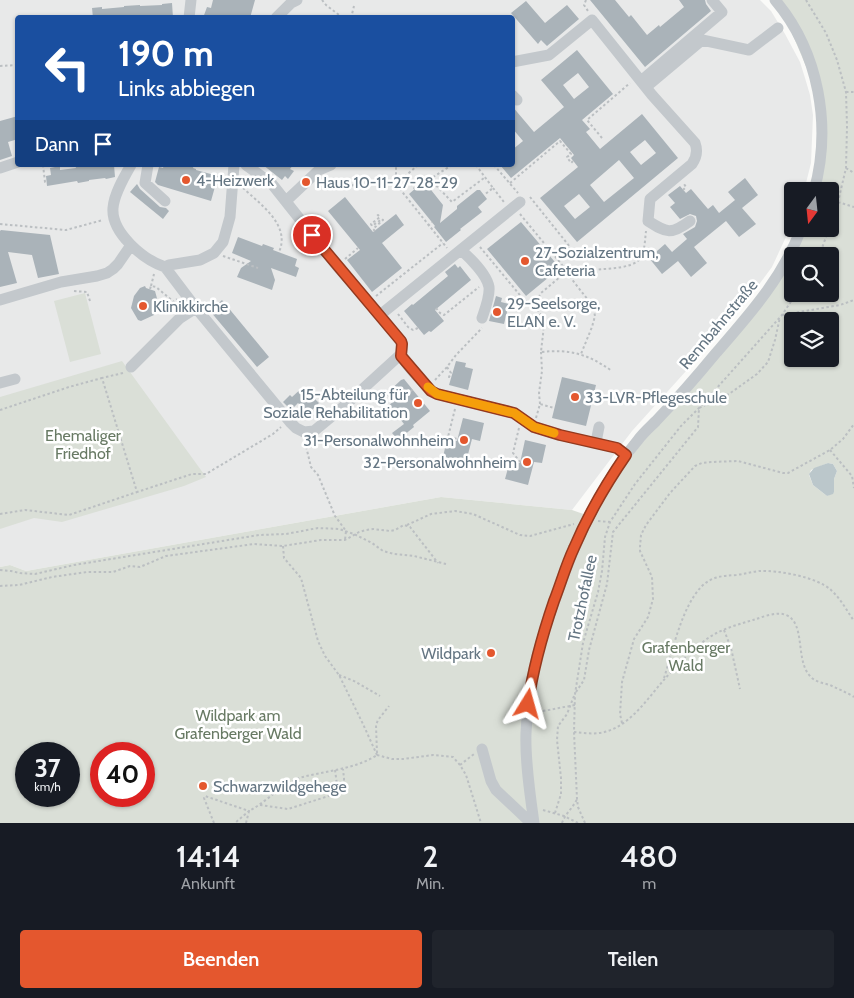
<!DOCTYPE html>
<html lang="de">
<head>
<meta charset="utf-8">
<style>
	body { margin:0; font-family:Cabin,sans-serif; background:#20242c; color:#f1f3f6; height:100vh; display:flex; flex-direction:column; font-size:19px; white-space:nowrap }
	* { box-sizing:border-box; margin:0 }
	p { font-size:16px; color:#9ea1a6 }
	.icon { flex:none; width:28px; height:28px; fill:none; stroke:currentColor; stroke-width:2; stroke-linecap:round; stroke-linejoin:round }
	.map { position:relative; height:823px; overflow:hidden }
	.panel { display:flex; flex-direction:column; background:#171b24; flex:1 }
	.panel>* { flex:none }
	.hud { position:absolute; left:15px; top:15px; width:500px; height:152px; border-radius:5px; box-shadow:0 1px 4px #0004; background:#1a4fa0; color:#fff; overflow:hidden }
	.needle { width:32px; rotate:195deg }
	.buttons { position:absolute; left:784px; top:182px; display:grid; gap:10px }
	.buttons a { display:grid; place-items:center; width:55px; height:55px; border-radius:5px; background:#171b24; box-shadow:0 1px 4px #0004; font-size:25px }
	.speed { position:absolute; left:15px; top:742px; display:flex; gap:10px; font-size:25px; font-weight:700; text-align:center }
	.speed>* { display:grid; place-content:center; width:65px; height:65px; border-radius:50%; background:#171b24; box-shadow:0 1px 4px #0004; line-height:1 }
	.speed small { font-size:12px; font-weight:400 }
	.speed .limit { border:8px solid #d22; background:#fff; color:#111 }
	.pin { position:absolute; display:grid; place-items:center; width:42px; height:42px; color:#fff; margin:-21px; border:2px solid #fff; border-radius:50%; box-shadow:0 1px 5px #0007 }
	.me { position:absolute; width:55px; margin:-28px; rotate:8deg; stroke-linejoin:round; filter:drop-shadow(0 0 4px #0008) }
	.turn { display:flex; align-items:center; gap:18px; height:105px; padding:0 20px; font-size:22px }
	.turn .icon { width:65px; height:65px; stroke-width:2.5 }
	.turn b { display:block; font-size:35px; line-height:42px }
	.then { display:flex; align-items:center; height:48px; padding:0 20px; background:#0003; gap:10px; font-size:19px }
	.eta { display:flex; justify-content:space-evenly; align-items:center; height:85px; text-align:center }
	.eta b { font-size:30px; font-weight:600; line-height:35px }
	.primary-button { display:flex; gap:10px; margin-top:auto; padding:10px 20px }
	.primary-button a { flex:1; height:58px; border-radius:5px; background:#e4572e; color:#fff; font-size:20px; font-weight:600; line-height:58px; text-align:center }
	.primary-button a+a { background:#20242c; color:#f1f3f6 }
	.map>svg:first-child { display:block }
	.built { fill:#e8e9e9; fill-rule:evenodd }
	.green { fill:#dadfd7; fill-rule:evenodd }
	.water { fill:#bbc7cb }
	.building { fill:#aab3b9; fill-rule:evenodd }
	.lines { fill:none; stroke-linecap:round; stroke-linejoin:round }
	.path { stroke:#bbbfc2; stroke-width:2; stroke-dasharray:2.5 2.5; stroke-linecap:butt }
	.minor { stroke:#c3c8cc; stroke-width:11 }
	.route-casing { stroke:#94391e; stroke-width:12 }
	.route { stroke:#e4572e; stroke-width:9 }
	.slow { stroke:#f59e0b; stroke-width:9 }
	.poi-dot { fill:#e4572e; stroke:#fff; stroke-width:2 }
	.labels { text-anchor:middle; stroke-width:5; stroke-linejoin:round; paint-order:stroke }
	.poi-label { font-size:16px; fill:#657683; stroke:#fff; text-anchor:start }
	.street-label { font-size:16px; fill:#657683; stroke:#fff }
	.park-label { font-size:16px; fill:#687a64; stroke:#fff }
</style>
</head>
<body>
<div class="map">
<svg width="854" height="823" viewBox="0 0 854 823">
	<rect width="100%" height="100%" fill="#fafaf8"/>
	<path class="built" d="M0 0H760L771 11 785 34 800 62 805 78 810 95 813 115 811 163 804 191H792V224L772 267 744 305 713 341 632 431 572 510 441 497 26 571 10 565 0 567ZM18 18H512V165H18Z"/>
	<path class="green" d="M778 0H854V823H0V567L10 565 26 571 441 497 572 510 592 517 607 491 641 444 755 312 804 229H830V191H817L824 109ZM792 256H830V294H792ZM792 321H830V359H792ZM828 463 833 464 837 471 834 479V492L827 496 813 485 809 475 811 470ZM26 754H69V796H26ZM101 754H144V796H101Z
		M85 293 101 354 70 362 54 301Z
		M122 361 206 477 184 486 62 522 34 518 0 529V397Z"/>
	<path class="water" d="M828 463 833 464 837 471 834 479V492L833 494 827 496 813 485 809 474 814 468Z"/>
	<path class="building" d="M213 0H255L250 18H203L207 7 211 8Z
		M590 0H615L629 17 631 15 647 35 659 25 660 27 684 7 679 0H705L706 4 711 11 645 67Z
		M526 1 545 23 567 5 579 19 547 46 541 40 538 44 511 13Z
		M172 3 173 18H93L92 8 102 7V9L124 7V6L140 5V6L162 5V4Z
		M577 50 613 94 582 120 590 129 586 132 600 149 642 114 678 158 577 242 540 198 578 167 571 158 574 155 560 138 511 178 500 165H512V150L523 141 512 128V106L534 132 564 107 541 80ZM578 73 589 87 574 99 563 85ZM645 140 656 153 641 165 630 152ZM619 160 634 178 604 202 590 185ZM579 194 590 207 575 219 564 206Z
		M18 116V139L8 142 12 156 0 160V121Z
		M75 165H87L88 167 101 165H114L115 177 106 179 105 178 89 180V181L78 183 77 181 47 186 46 176 51 175 50 168 60 166V170L76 168Z
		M164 165H194L193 168 196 169V170L218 176 211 201 158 185 155 182 159 167 163 168Z
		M263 165H293L290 169 294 171 288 179 285 176 282 180Z
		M745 178 758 195 742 208 756 224 739 237 726 221 694 247 707 263 691 277 678 261 662 274 649 258 665 244 672 252 687 239 683 234 695 227 697 221 696 216 690 214 680 219 670 207 675 203 668 195 680 186 686 193 691 189 708 209 713 205 719 213 735 200 728 192Z
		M424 181 443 205 440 223 457 209V206L477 190H480L487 199 478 207 482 212 460 229 461 230 446 242 434 227 435 226 409 194Z
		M137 184 140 189 160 207 166 208 169 211 163 219 130 192Z
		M345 197 373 232 396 214 404 225 382 243 402 268 372 292 347 260 360 250 328 211Z
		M521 222 560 268 526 296 487 249Z
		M1 230 50 235 59 274 38 278 32 255 8 252 17 283 0 287V231Z
		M238 237 262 246 263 244 274 248 273 250 297 259 295 266 299 268 296 277 271 268 275 280 272 290 237 277 241 268 251 261 232 253Z
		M455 264 458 268 460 266 471 280 435 310 444 321 431 332 429 331 424 335 404 311 412 304 413 305 448 276 445 272Z
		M145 286 146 288 155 291 158 302 154 315 141 321 138 320 131 308 134 296 140 288Z
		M496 296 502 298 501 302 509 304 504 324 489 321Z
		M222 300 269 357 257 367 210 311Z
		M456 361 466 363 465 367 473 369 468 390 449 385Z
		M562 377 596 385 586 426 552 418Z
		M404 379 430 411 413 425 414 427 398 440 392 433 404 424 389 405 393 402 386 394 401 380Z
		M303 387 313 399 314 398 319 403 309 413 298 403 291 410 283 402 290 395 292 397Z
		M463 418 484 423 480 441 472 439 466 462 443 457 447 439 457 441Z
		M525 440 546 445 542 463 534 462 528 485 505 479 510 461 520 463Z"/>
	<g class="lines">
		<path class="path" d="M322 0 326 5 343 18
			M586 0 584 5 588 11
			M806 0 826 33 837 60 846 92 847 126 846 168 838 202 830 227
			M406 16 407 18
			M351 18 354 6
			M0 66 18 65
			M846 92H854
			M602 138 587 120 630 83
			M43 165 45 182H47
			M91 165V166
			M418 165 396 184 447 248
			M452 165 430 179 452 202 484 178
			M476 165 493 188 484 195
			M494 165 518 193
			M846 168 854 173
			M404 176 415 189
			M510 183 560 141 571 154 567 157 571 163 573 161
			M352 186 356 182 396 184V165
			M243 188C260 204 291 225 279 252
			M493 188 504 202
			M683 190 686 187 684 184
			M530 197 570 247 556 264
			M838 202 854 207
			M520 214 567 271 570 277 592 305 594 311 595 316 592 327 581 354
			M0 224 66 230 103 220
			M428 226 432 222
			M375 231 373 229 383 220 382 219 372 226 371 224 380 217 378 215 377 216
			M480 247 524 300C550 314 543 328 541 352 570 349 588 354 612 371
			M223 256 258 268
			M819 256 829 229
			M345 259 358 248
			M570 277C585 264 635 275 642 255 645 248 645 239 646 231
			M151 286 154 274
			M150 289 151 286 156 287 174 302 177 299
			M74 291 87 292 90 301
			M376 296 443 243
			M534 306 541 293 567 271
			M436 308 440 313 444 315 479 287
			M398 314 408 327 413 330 418 328
			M782 315 840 305 854 300
			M447 367 451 373 449 377H451
			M123 373 102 378 137 492 192 474H206L273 434 281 427
			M435 380 447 367 456 355 482 328
			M400 402 414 388
			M540 404 539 393 542 371 541 352
			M455 409 448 437 458 439
			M0 410 69 387 102 378
			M296 414 303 407
			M536 418 540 404 554 408
			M519 428 513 453 520 462
			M305 442 311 467 318 475 335 516 346 531 345 540
			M830 450 852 476 854 488
			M0 514 25 510 69 515 137 492
			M598 521 610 522
			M407 525 431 514 455 511 473 514 520 535 530 536 574 524
			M283 546 284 558 301 578 318 641 325 656 339 675 363 724 377 755
			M0 570 11 571 20 573 35 574 74 565 259 535 286 534 318 528 339 529 354 534 372 543 383 551 394 554 414 556 446 564
			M0 586 19 585 52 577 87 572H113L130 566 140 567 166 556 254 544 283 546 321 540H345L359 532 366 530 373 529 390 531 395 530 404 525 410 527 438 563
			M724 630 731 648 740 689
			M339 675 354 681 380 696
			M664 678C673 650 681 609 701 587 712 576 722 576 736 575 744 574 751 572 759 571 778 570 817 577 831 590 841 599 847 611 854 621
			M576 692 584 680 589 650 607 584 613 532 698 427 699 408 729 394 757 374 768 362 775 340 780 317
			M538 712 575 705
			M622 723 620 714 622 682 634 639 648 617 653 599 652 577 640 551V547L641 535 646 525 670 493 695 466 702 463 711 462 738 461 783 473H788L830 450 843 439 854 424
			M574 732C585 733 597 735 608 731 632 723 648 698 663 681 675 667 690 652 704 641 718 630 736 625 753 620 763 617 776 611 786 615 806 623 795 660 810 676 815 682 823 683 830 685 838 689 846 692 854 697
			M377 753 376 725 378 720 389 706
			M377 755 392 759H403L433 755 453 757 460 765 466 775 481 823
			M460 765 474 754
			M335 770 338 792
			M260 805 288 809 335 794C347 787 344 781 343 769
			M543 810 564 816 578 823
			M555 813 561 794V778L557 740 558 726 567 714 574 696
			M214 823 204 798 205 796 249 811 235 823
			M246 823 249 811C266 802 278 788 295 780 303 776 312 775 321 773 340 769 360 766 377 755
			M562 823C565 814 573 808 577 799
			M585 823 578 807 577 799 574 732 575 694 583 643 598 592 602 571 605 537 610 522 635 484 681 426 699 408 782 315 796 294"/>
		<path class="minor" d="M775 0C819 52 832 126 814 191
			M189 18 191 0
			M276 18 291 3 297 0
			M512 62 549 55 592 20 652 95 695 143C698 151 697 157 692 164L650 199 648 221C667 233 671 235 690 221
			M641 81 722 12 712 0
			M646 87 702 40 749 50 778 28
			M512 95 517 100
			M131 165C124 177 114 194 113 208 111 233 144 260 165 267L169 265 200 260 214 253 223 242 230 217 234 165
			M148 165 145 183 165 201
			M0 168 18 162
			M286 201 319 170 331 165
			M461 250C470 258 487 275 489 287 490 297 485 309 482 318
			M165 267 196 308 290 422 296 428 304 432 314 431 343 407 401 354 402 348 401 341 380 315 337 266 272 184 246 165
			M0 300 61 282 97 276 107 273 113 269 118 264 131 245
			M380 315 520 202
			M401 354C404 364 428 389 437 394L514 413 534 427 560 435 617 448 626 455
			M131 367 179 319 196 308
			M0 383 15 379
			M596 442 599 427
			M482 749 491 781 496 790 531 823
			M534 823C530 795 525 761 526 733 527 711 529 690 534 669 539 644 548 620 556 597 575 541 600 485 638 440 643 433 650 427 656 421 677 399 697 376 716 353 750 314 783 277 801 229"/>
	</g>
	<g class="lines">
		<g class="route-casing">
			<path id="route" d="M312 235 401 341 402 344 401 356 431 391 437 394 514 413 534 427 560 435 617 448 626 455C606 484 588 515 574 548 566 565 561 583 554 601 542 636 533 668 528 704"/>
		</g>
		<use href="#route" class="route"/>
		<path class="slow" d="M428 387 437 394 514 413 534 427 554 433"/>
	</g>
	<g class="poi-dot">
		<circle cx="186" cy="180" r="5"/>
		<circle cx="306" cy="182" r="5"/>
		<circle cx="525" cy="261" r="5"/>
		<circle cx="143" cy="306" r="5"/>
		<circle cx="497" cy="312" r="5"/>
		<circle cx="575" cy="397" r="5"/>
		<circle cx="418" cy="403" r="5"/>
		<circle cx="464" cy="440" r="5"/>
		<circle cx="527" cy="462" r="5"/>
		<circle cx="491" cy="653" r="5"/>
		<circle cx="203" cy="786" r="5"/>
	</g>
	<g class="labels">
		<g class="poi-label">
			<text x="196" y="186">4-Heizwerk</text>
			<text x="316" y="188">Haus 10-11-27-28-29</text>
			<text x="535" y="258">27-Sozialzentrum,<tspan x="535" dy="18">Cafeteria</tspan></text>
			<text x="507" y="309">29-Seelsorge,<tspan x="507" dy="18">ELAN e. V.</tspan></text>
			<text x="153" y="312">Klinikkirche</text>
			<text x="408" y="400" text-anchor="end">15-Abteilung für<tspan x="408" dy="18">Soziale Rehabilitation</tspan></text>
			<text x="585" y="403">33-LVR-Pflegeschule</text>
			<text x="454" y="446" text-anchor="end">31-Personalwohnheim</text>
			<text x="517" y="468" text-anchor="end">32-Personalwohnheim</text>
			<text x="481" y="659" text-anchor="end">Wildpark</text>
			<text x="213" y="792">Schwarzwildgehege</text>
		</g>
		<g class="street-label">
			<text transform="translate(718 324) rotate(-50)" y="6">Rennbahnstraße</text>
			<text transform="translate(582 598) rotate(-78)" y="6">Trotzhofallee</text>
		</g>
		<g class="park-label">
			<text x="83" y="441">Ehemaliger<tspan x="83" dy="18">Friedhof</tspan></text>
			<text x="686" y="653">Grafenberger<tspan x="686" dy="18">Wald</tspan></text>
			<text x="238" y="721">Wildpark am<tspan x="238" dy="18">Grafenberger Wald</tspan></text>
		</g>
	</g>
</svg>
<div class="buttons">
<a><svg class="needle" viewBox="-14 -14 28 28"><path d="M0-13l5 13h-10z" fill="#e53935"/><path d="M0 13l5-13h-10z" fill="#9ea1a6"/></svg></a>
<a><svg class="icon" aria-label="search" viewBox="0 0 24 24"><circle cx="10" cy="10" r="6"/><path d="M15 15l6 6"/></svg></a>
<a><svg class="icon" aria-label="layers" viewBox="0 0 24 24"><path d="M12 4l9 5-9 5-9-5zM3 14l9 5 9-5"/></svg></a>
</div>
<div class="speed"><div>37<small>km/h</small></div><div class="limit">40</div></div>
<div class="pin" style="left:312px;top:235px;background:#d93025"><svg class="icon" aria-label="arrive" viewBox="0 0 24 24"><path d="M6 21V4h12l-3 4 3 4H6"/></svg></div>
<svg class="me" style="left:528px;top:704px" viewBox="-20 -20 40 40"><path d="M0-17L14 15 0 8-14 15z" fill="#e4572e" stroke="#fff" stroke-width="4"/></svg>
<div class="hud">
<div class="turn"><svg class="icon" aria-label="left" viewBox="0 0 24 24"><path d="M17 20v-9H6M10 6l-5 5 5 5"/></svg><div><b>190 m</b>Links abbiegen</div></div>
<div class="then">Dann<svg class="icon" aria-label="arrive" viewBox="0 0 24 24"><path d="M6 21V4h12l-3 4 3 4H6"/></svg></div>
</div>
</div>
<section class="panel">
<div class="eta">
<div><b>14:14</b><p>Ankunft</p></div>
<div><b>2</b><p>Min.</p></div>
<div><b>480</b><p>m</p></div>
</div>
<div class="primary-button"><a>Beenden</a><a>Teilen</a></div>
</section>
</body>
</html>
